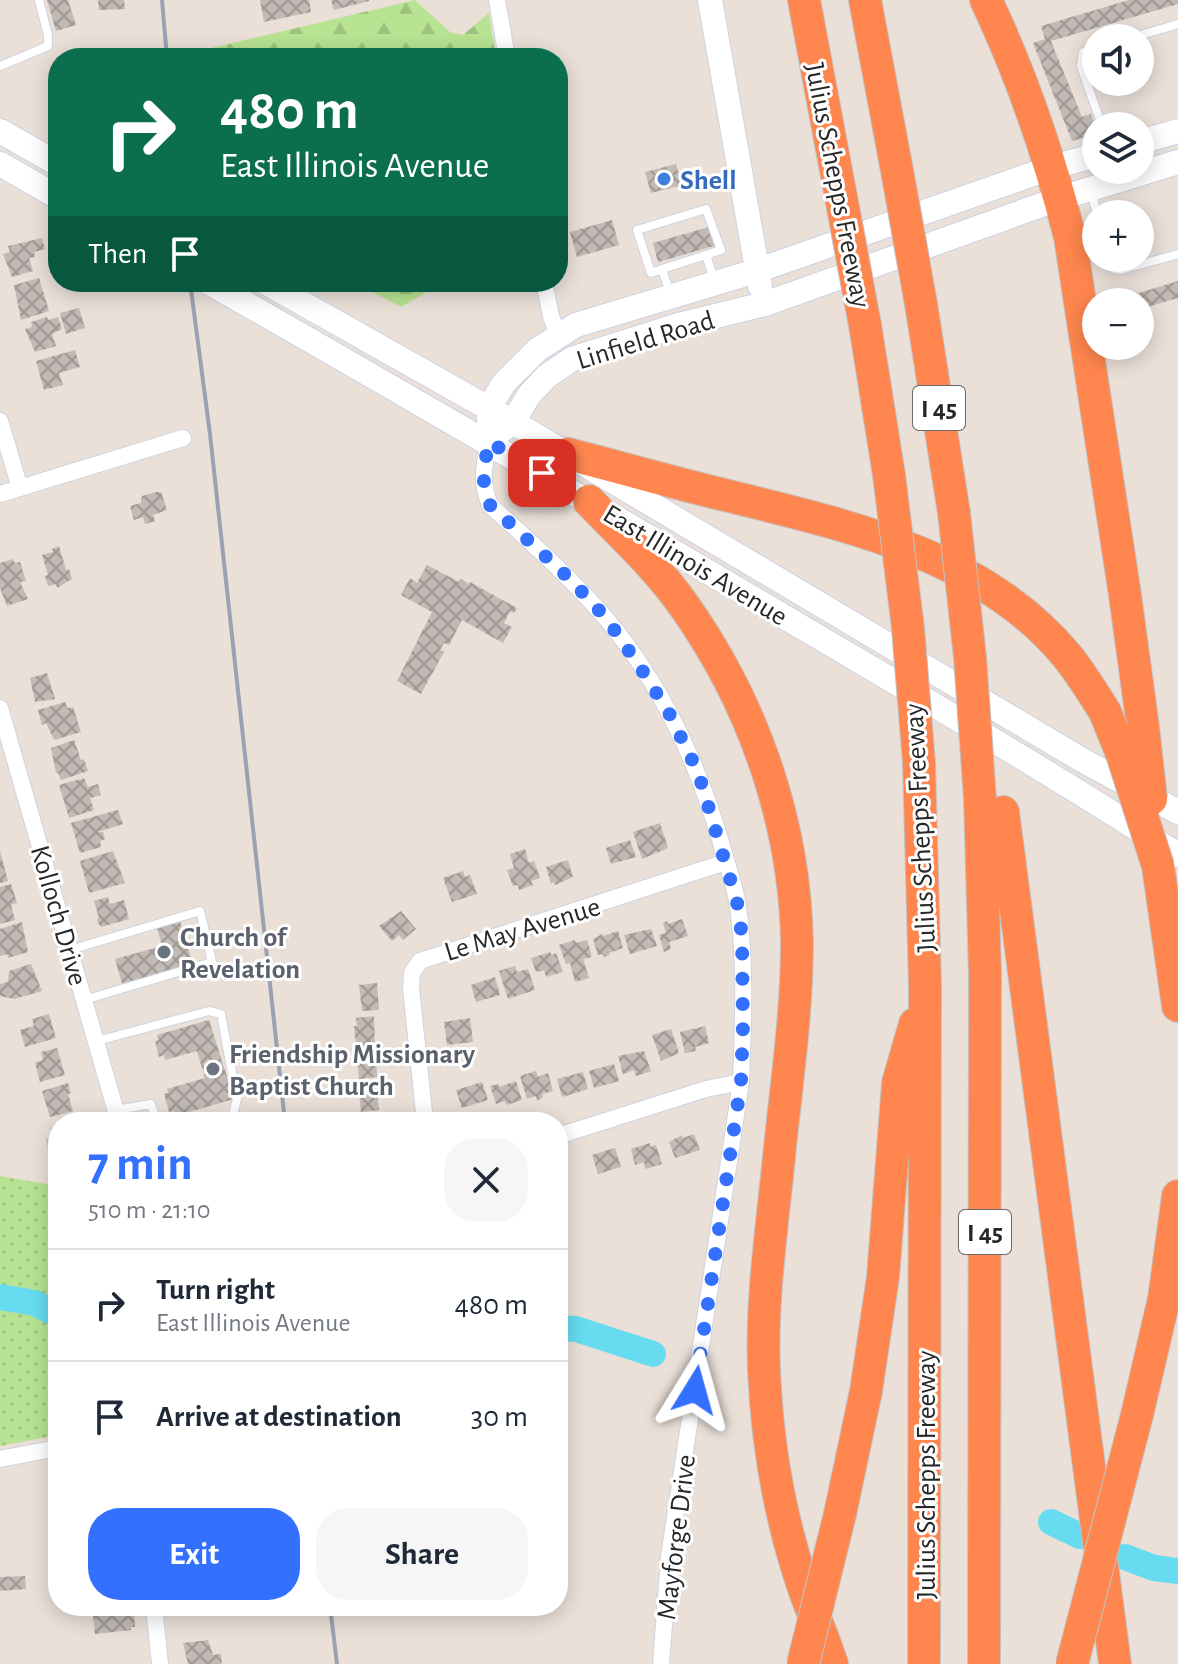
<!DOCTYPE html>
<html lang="en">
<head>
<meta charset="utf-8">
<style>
	body { margin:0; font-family:"Alegreya Sans",sans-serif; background:#f6f6f7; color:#1f2937; height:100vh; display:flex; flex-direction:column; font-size:30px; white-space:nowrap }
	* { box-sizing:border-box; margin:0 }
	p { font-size:26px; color:#747a83 }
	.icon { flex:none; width:44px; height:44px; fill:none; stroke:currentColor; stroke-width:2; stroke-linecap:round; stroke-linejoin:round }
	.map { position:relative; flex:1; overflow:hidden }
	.sheet { position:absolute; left:48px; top:1112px; width:520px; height:504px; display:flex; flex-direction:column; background:#fff; border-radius:32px; box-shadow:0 4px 20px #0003 }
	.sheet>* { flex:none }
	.top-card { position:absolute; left:48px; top:48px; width:520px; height:244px; border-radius:32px; box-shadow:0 4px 20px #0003; background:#0b6e4f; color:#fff; overflow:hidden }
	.controls { position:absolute; left:1082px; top:24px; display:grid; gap:16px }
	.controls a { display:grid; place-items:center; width:72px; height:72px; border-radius:50%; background:#fff; box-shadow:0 4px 20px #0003; font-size:40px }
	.pin { position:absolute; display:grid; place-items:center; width:68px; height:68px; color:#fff; margin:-34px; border-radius:16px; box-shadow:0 4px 12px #0006 }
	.me { position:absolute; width:88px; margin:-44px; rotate:8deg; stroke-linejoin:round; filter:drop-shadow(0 0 6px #0008) }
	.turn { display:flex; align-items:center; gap:28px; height:168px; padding:0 40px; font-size:36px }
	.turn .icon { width:104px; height:104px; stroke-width:2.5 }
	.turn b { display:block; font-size:56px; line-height:68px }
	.then { display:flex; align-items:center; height:76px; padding:0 40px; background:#0003; gap:16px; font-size:30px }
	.round { display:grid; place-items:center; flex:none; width:84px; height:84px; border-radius:32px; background:#f6f6f7 }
	.headline { display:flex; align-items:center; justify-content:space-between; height:136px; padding:0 40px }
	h1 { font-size:48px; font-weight:700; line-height:60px; color:#3370fd }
	.cta { display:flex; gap:16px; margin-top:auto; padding:16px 40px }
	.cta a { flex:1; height:92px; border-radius:32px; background:#3370fd; color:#fff; font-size:32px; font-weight:700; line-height:92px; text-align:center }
	.cta a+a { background:#f6f6f7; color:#1f2937 }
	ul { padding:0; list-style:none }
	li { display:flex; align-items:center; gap:24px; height:112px; padding:0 40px; border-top:2px solid #e0e1e3 }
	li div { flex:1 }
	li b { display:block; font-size:30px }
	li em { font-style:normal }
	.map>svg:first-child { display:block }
	.green { fill:url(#green-dots) }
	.forest { fill:url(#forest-firs) }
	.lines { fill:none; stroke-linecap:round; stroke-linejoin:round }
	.river { stroke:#67dcf0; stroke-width:26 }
	.building { fill:url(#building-cross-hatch) }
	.lane-casing { stroke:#cdd3e1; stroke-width:10 }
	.street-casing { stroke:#cdd3e1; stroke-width:18 }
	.secondary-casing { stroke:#cdd3e1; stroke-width:26 }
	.highway-casing { stroke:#c3c3c3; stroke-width:34 }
	.lane { stroke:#fff; stroke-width:8 }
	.street { stroke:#fff; stroke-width:16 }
	.secondary { stroke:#fff; stroke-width:24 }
	.highway { stroke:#ff864e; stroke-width:32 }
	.rail { stroke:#9ba1b2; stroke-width:4 }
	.highway-bridge-casing { stroke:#c3c3c3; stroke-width:34; stroke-linecap:butt }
	.highway-bridge { stroke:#ff864e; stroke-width:32 }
	.route { stroke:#3370fd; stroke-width:14; stroke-dasharray:0 25.2 }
	.shop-dot { fill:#3f7fe0; stroke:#fff; stroke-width:3 }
	.worship-dot { fill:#6b7280; stroke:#fff; stroke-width:3 }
	.labels { text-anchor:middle; stroke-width:6; stroke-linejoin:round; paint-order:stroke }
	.shield { fill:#fff; stroke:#686868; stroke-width:2 }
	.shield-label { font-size:26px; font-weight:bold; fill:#272727 }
	.shop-label { font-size:28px; font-weight:bold; fill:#366cbe; stroke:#fff; text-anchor:start }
	.street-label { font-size:28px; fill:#272727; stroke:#fff }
	.worship-label { font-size:28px; font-weight:bold; fill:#5b616d; stroke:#fff; text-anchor:start }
</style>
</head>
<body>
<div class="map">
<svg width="1178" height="1664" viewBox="0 0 1178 1664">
	<defs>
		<pattern id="green-dots" width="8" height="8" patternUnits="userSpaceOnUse" patternTransform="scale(2)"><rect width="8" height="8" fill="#b7e392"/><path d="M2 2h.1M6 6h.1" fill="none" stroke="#9dc37e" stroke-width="1.8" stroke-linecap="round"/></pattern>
		<pattern id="forest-firs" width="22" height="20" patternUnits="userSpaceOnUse" patternTransform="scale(2)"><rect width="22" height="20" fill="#b7e392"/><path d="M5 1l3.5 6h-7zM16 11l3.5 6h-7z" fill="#9dc37e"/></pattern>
		<pattern id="building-cross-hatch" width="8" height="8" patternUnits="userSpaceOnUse" patternTransform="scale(2)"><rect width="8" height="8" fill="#c2bab5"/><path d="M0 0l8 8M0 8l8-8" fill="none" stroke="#9e9793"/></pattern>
	</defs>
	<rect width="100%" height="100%" fill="#eae0d8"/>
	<path class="green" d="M0 1176 58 1186V1435L0 1446Z"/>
	<path class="forest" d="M415 0 450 32 463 35 489 13 496 58H205L203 50Z
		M353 282H435L425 293 401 307Z"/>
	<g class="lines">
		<path class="river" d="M0 1297 35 1303 58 1315
			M558 1328 576 1329 653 1354
			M1051 1522 1080 1536
			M1125 1557 1154 1568 1178 1571"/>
	</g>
	<path class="building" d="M47 0H68L76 25 56 31Z
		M98 0H124L125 9 99 10Z
		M260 0H309L311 12 264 22Z
		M331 0H369V1L334 10Z
		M1129 0H1178V4L1051 41 1082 117 1091 114 1095 128 1087 131 1089 136 1072 141 1033 43 1045 39 1041 26Z
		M676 164 682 185 651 193 645 172Z
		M612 220 619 245 577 257 570 232Z
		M709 227 714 246 658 262 653 243Z
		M42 238 45 249 34 252 35 257 29 258 33 271 12 277 3 254 10 252 8 246Z
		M39 278 49 311 21 320 14 285Z
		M1178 281V298L1140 309V302H1120L1119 299Z
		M79 308 85 328 66 334 60 313Z
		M47 317 48 320 58 317 62 329 52 334 56 346 35 352 25 329 32 327 31 322Z
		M75 350 80 367 59 373 63 385 44 390 36 361Z
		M156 492H161L167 510 153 515 155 521 145 524 143 517 134 520 130 506 141 503 142 496Z
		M59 546 66 570 69 569 72 579 57 588 56 584 48 586 45 576 48 575 42 555 53 552 52 549Z
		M13 559 15 563 20 562 26 581 20 582 28 599 7 606 0 588V563Z
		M427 565 459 582 461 579 468 583V586L470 582 517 608 514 613 510 611 504 623 512 627 503 643 462 620 449 645 444 643 440 650 444 652 421 694 397 681 432 612 401 595 410 578 417 583Z
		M47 673 55 699 35 702 30 678Z
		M65 702 67 708 73 707 81 732 54 740 46 723 42 725 38 710Z
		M74 740 81 760 84 759 88 771 61 780 58 773H56L51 748Z
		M84 778 88 787 98 784 101 795 90 798 94 810 69 818 59 785Z
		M118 810 123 824 97 832H103L105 839 100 841 101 847 80 853 71 823Z
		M660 823 668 848 642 859 633 832Z
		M630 840 636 857 611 864 606 848Z
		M525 849 529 863 534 861 540 878 531 881 533 885 519 890 518 885 513 886 507 870 514 868 510 854Z
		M0 851 8 881 0 883Z
		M113 851 125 883 89 893 80 861Z
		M568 860 573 877 555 885 554 882 551 884 546 867Z
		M463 871 465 877 470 875 477 894 452 902 443 878Z
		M11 884 17 903 11 905 15 920 0 924V887Z
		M108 897 110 904 124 900 129 919 101 927 98 923 97 919 99 918 94 901Z
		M401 911 416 929 403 940 399 935 392 941 379 926Z
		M682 919 688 936 669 942 671 949 664 952 659 935 666 933 663 923 667 921 668 924Z
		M180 921 193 965 122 984 115 959 162 946 157 928Z
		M22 922 28 952 8 958 7 954 0 956V929Z
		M651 929 657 946 630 954 624 935Z
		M618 931 623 948 609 953 610 955 604 957 603 954 598 955 593 939 602 934 603 936Z
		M575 940 576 943 587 940 592 957 583 959 589 978 575 982 570 963 566 964 559 945Z
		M550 952 552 955 556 953 563 972 546 977 544 970 536 972 531 958Z
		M31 964 42 991 14 999 0 996V984L8 982 9 971Z
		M515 966 517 972 528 969 535 990 508 999 499 971Z
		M495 977 500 995 476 1002 471 985Z
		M377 983 379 1010 362 1011 359 985Z
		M49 1014 56 1038 25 1047 20 1030 34 1026 32 1019Z
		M374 1016 375 1045 356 1047 354 1026H357L356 1018Z
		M470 1018 473 1042 447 1045 444 1022Z
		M209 1020 234 1099 175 1116 174 1111 169 1112 164 1094 168 1093 167 1089 205 1078 197 1051 165 1060 164 1055 159 1057 155 1041 159 1040 157 1035Z
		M705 1026 709 1043 695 1047 696 1051 685 1053 680 1032Z
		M671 1029 679 1053 661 1061 652 1035Z
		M57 1048 65 1075 40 1082 35 1063 43 1060 41 1052Z
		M376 1049 377 1077 359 1079 357 1059H360L359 1051Z
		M644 1051 651 1071 636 1076 634 1070 623 1074 618 1056Z
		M614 1064 619 1081 594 1088 589 1071Z
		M536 1071 538 1077 548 1073 553 1091 542 1094 543 1097 537 1101 536 1096 527 1099 520 1076Z
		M583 1072 588 1089 562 1097 557 1079Z
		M516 1081 522 1100 506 1105 505 1101 496 1104 490 1086 498 1084 499 1087Z
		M376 1082 379 1110 361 1112 358 1084Z
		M482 1082 488 1100 462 1108 456 1090Z
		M68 1083 71 1093 68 1094 73 1111 50 1117 42 1091Z
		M58 1125V1156H57L55 1150 49 1151 46 1139 52 1138 51 1128Z
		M694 1134 700 1150 675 1158 669 1142 682 1135 683 1138Z
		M650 1143V1147L656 1145 662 1164 645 1169 644 1162 635 1165 631 1149Z
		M615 1148 621 1167 598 1174 592 1155Z
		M25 1576 26 1589 0 1591V1577Z
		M129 1612 134 1613 135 1627H131V1630L95 1634 93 1616Z
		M208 1640 213 1655 221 1654 222 1664H188L183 1643Z"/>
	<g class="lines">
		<g class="lane-casing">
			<path id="lane" d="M1131 38 1178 24
				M1096 48 1083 52 1081 66 1102 126
				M0 66 48 46V35L39 0
				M1091 192 1097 214
				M1111 258 1114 269 1121 270 1178 254
				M662 269 706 255
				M670 293 662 269 651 273 637 230 706 209 721 250 706 255 715 282
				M70 950 200 911 212 962 84 1000
				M97 1041 209 1011 221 1014 237 1099 231 1122
				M116 1110 151 1104 157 1122"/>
		</g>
		<g class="street-casing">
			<path id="street" d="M497 0 507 58
				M544 282 551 316 558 335
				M0 421 20 488
				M489 442C484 466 480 482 490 505 529 541 569 576 604 616 662 684 700 767 724 853 729 870 735 888 738 906 746 964 743 1024 741 1082L669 1557 661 1664
				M0 494 183 438
				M0 708 119 1122
				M425 1122 411 988 412 973 420 961 726 862
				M558 1136 706 1089 741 1082
				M0 1459 58 1448
				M154 1606 160 1664"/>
		</g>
		<g class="secondary-casing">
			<path id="secondary" d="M710 0 760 286
				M0 131 58 164
				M1140 142 1178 131
				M0 164 58 197
				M208 282C410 397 610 514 810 632 934 705 1058 777 1178 855
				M265 282 513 422 1082 760 1178 812
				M489 423V408L504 383 537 350 576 325 756 271 1050 168 1096 155
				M503 430 513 422 529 395 547 376 572 359 679 325 765 304 1061 198 1178 162"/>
		</g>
		<g class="highway-casing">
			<path id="highway" d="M804 0 841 197
				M865 0 898 176
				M986 0C1022 76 1049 155 1070 237L1125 595 1143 727
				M921 304 954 513
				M865 325 889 475
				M568 454C623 468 677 484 733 497 851 526 986 557 1067 656 1081 673 1093 693 1105 712
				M589 501C622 535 658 568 685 607 754 705 795 823 797 943 797 1011 787 1080 780 1147 773 1221 761 1296 764 1370 767 1444 780 1518 804 1589 813 1614 824 1639 832 1664
				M919 763 925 985 924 1664
				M980 799 985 974 984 1664
				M1003 812 1115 1664
				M1158 866 1178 1006
				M1137 1415 1164 1299 1178 1196
				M840 1514 866 1391 883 1277 898 1083 915 1024"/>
		</g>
		<use href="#lane" class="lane"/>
		<use href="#street" class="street"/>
		<use href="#secondary" class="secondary"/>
		<use href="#highway" class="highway"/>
		<path class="rail" d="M162 0 167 58
			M190 282 210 434 285 1122
			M330 1606 337 1664"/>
		<g class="highway-bridge-casing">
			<path id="highway-bridge" d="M898 176 921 304
				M841 197 865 325
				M889 475 908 628 919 763
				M954 513 970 657 980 799
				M1105 712 1122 754 1158 866
				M1143 727 1151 799
				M803 1664 840 1514
				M1072 1664 1137 1415"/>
		</g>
		<use href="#highway-bridge" class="highway-bridge"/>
	</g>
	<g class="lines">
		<path class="route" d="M542 473 489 442C484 466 480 482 490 505L571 580 606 618 640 667 669 713 698 772 737 902 742 936 743 1026 741 1082 695 1390"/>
	</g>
	<circle class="shop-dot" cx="664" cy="179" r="8"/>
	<g class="worship-dot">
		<circle cx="164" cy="952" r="8"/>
		<circle cx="213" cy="1069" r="8"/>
	</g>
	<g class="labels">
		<g class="shield">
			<rect x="913" y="386" width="52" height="44" rx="6"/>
			<rect x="959" y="1210" width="52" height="44" rx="6"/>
		</g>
		<g class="shield-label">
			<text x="939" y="417">I 45</text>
			<text x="985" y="1241">I 45</text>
		</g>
		<g class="shop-label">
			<text x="680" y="189">Shell</text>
		</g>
		<g class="street-label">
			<text transform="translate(839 185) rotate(79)" y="10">Julius Schepps Freeway</text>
			<text transform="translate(645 339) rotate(-17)" y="10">Linfield Road</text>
			<text transform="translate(696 564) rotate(31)" y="10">East Illinois Avenue</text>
			<text transform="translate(919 828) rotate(-93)" y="10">Julius Schepps Freeway</text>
			<text transform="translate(60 915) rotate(74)" y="10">Kolloch Drive</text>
			<text transform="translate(522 928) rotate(-17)" y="10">Le May Avenue</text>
			<text transform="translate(925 1475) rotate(-90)" y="10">Julius Schepps Freeway</text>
			<text transform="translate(675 1537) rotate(-83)" y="10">Mayforge Drive</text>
		</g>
		<g class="worship-label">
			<text x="180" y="946">Church of<tspan x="180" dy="32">Revelation</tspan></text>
			<text x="229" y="1063">Friendship Missionary<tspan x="229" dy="32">Baptist Church</tspan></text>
		</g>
	</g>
</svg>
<div class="controls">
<a><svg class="icon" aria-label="sound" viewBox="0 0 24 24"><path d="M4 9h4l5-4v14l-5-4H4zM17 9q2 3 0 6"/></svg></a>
<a><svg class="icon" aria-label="layers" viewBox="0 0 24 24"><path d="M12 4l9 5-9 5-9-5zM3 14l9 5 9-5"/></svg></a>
<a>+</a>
<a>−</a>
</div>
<div class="pin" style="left:542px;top:473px;background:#d93025"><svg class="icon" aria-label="arrive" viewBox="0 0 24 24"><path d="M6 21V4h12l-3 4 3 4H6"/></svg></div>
<svg class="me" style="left:695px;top:1390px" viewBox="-20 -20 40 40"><path d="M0-17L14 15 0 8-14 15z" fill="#3370fd" stroke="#fff" stroke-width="4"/></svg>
<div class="top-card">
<div class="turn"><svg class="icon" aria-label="right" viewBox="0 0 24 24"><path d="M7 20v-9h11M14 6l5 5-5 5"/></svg><div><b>480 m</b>East Illinois Avenue</div></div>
<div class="then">Then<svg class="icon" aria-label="arrive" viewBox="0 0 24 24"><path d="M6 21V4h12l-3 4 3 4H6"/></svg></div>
</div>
<section class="sheet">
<div class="headline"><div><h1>7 min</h1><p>510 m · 21:10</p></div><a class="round"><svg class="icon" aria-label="close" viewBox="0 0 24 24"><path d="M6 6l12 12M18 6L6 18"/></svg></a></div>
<ul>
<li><svg class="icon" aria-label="right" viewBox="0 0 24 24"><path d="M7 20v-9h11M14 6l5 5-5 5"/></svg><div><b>Turn right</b><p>East Illinois Avenue</p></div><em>480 m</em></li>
<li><svg class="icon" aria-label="arrive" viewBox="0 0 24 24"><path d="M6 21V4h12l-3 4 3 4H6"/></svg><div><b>Arrive at destination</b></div><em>30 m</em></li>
</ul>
<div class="cta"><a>Exit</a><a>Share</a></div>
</section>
</div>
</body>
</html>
